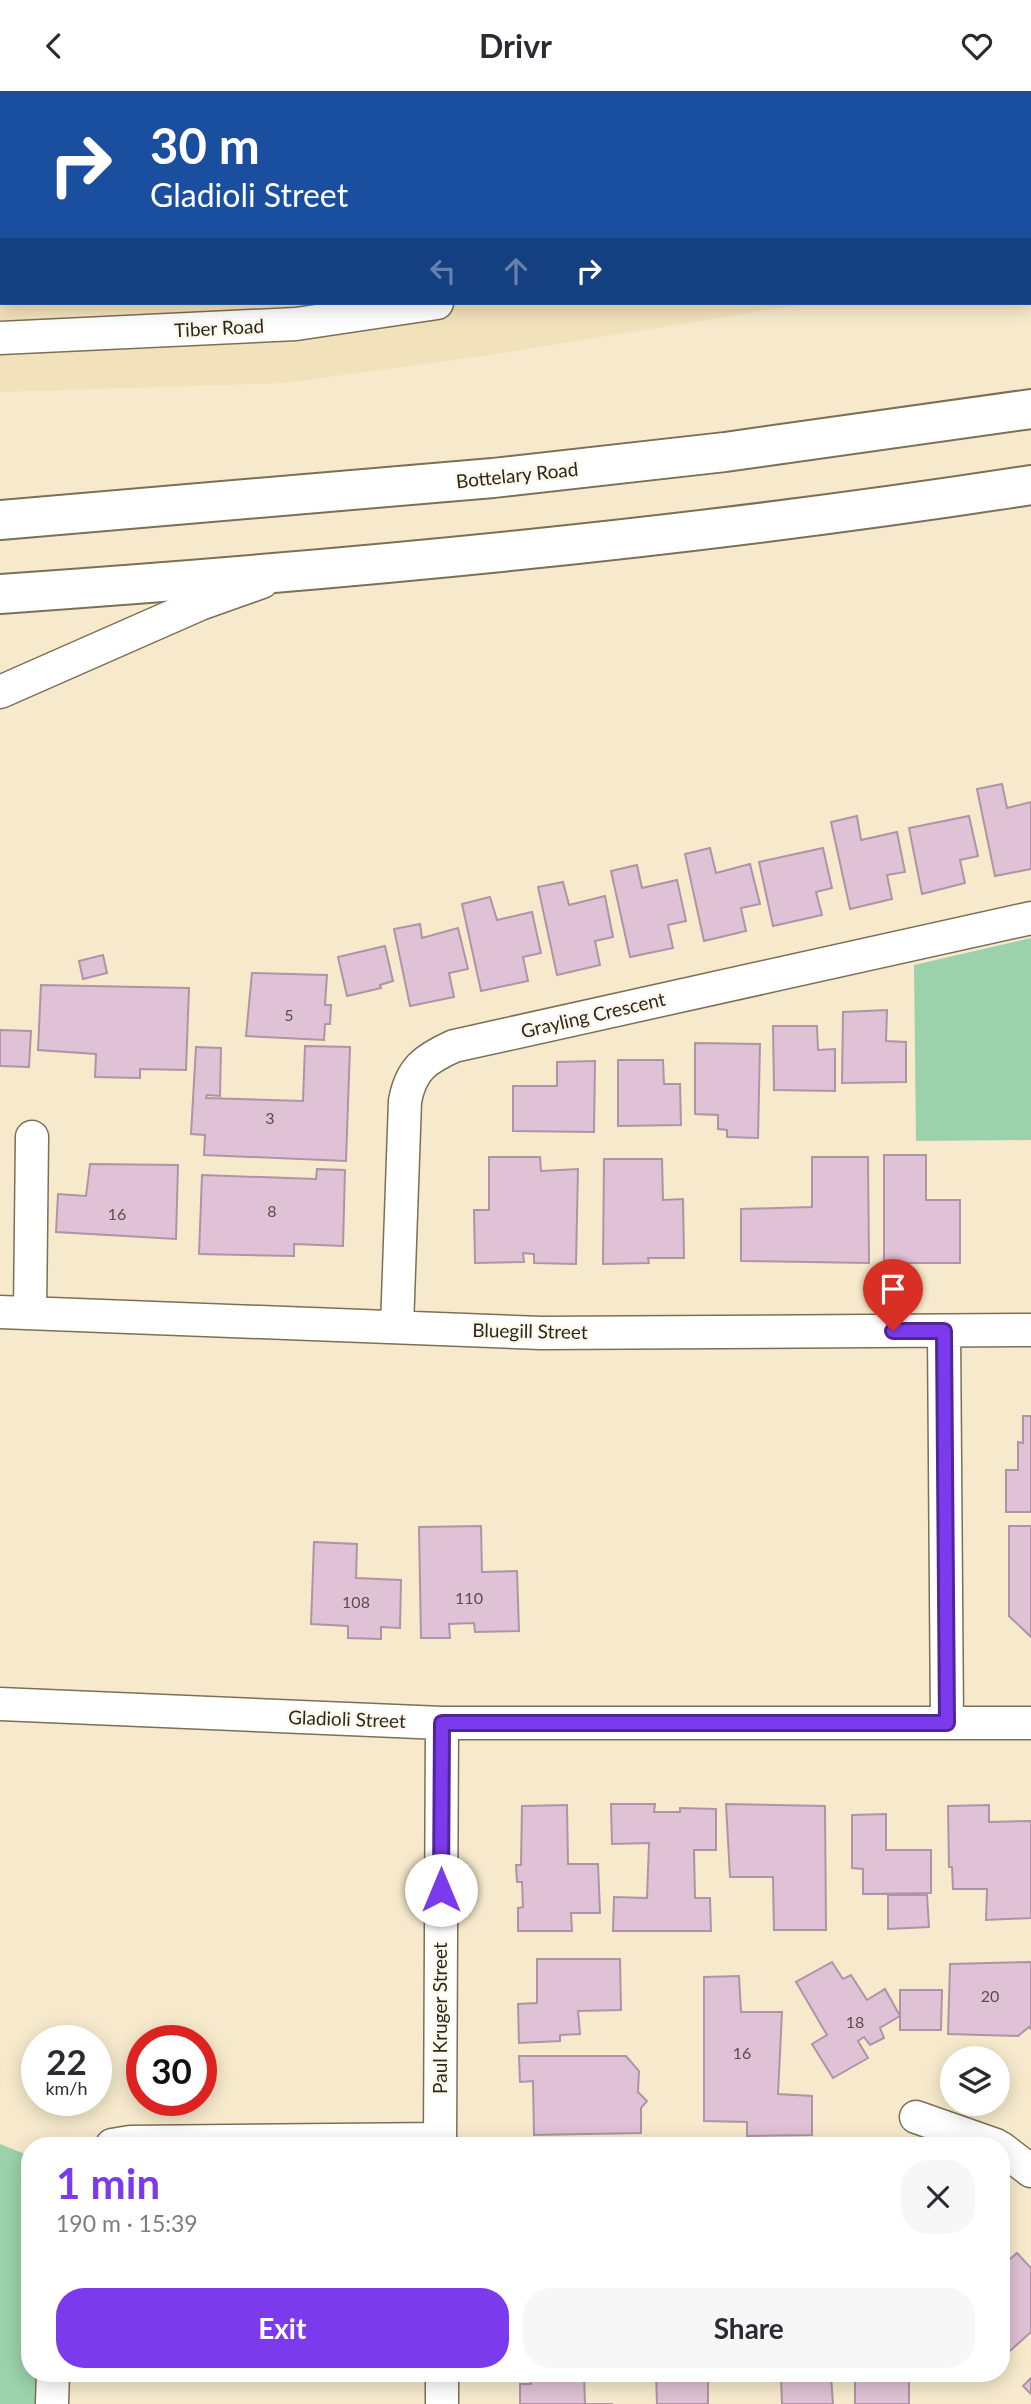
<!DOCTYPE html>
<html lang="en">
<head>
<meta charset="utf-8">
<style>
	body { margin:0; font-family:Lato,sans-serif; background:#f7f7f7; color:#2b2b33; height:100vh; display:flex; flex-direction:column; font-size:26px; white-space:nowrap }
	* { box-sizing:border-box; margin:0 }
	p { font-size:23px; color:#7c7c81 }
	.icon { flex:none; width:38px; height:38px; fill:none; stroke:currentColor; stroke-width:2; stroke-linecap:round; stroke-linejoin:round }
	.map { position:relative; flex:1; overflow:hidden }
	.drawer { position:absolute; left:21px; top:2046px; width:989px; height:245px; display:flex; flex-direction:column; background:#fff; border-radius:28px; box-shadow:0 4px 18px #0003 }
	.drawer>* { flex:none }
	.top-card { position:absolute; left:0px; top:0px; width:1032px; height:214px; box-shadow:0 4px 18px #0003; background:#1a4fa0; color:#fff; overflow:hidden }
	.tools { position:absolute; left:940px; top:1955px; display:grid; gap:14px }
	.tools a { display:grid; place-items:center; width:70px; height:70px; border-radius:50%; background:#fff; box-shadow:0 4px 18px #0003; font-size:35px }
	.speed { position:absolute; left:21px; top:1934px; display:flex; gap:14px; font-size:35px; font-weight:700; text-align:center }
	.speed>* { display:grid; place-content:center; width:91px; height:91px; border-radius:50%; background:#fff; box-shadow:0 4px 18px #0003; line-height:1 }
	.speed small { font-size:18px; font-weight:400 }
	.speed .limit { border:10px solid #d22; background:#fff; color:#111 }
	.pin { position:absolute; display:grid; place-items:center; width:60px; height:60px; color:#fff; margin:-72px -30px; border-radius:50% 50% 50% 0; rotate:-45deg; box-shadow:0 0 7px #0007 }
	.pin .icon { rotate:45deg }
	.me { position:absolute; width:77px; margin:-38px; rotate:0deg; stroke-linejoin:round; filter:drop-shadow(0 0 5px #0008) }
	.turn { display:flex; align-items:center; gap:24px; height:147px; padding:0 35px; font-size:32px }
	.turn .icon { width:91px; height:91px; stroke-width:2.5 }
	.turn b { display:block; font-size:49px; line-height:60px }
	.lanes { display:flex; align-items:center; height:66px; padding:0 35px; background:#0003; justify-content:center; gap:35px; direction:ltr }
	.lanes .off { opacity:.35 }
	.round { display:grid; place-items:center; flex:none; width:74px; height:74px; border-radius:28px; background:#f7f7f7 }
	.overview { display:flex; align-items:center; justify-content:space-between; height:119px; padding:0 35px }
	h1 { font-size:42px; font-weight:700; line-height:52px; color:#7c3aed }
	.cta { display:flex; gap:14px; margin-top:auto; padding:14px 35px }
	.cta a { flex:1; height:80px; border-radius:28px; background:#7c3aed; color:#fff; font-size:28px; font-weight:700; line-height:80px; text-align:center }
	.cta a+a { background:#f7f7f7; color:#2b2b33 }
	header { display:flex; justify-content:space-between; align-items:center; height:91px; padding:0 35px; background:#fff; font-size:32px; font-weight:700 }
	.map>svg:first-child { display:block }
	.built { fill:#f1e2bc }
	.green { fill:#9bd1ab }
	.water { fill:#bbd1f1 }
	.building { fill:#dfc2d5; stroke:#af93a6; stroke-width:2 }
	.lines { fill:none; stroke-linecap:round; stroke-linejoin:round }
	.lane-casing { stroke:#7b7055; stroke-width:19 }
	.street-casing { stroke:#7b7055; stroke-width:35 }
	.secondary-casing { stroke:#7b7055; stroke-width:42 }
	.lane { stroke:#fff; stroke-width:16 }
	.street { stroke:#fff; stroke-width:32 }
	.secondary { stroke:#fff; stroke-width:38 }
	.route-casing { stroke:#51269a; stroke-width:18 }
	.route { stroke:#7c3aed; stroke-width:12 }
	.labels { text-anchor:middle; stroke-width:5; stroke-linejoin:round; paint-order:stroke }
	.number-label { font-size:16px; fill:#594e4a }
	.street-label { font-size:19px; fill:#2c271c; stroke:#fdf8ec }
</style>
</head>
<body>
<header><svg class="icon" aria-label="back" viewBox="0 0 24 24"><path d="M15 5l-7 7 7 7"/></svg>Drivr<svg class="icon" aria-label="heart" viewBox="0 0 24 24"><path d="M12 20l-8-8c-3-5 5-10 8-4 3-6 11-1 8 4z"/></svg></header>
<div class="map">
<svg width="1031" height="2313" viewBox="0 0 1031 2313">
	<rect width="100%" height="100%" fill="#f7eacc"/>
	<path class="built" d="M0 0H1031V176V2H2V212H813L489 264 284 292 0 301Z"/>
	<path class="green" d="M1031 847V1049L916 1050 914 874Z
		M0 2053 30 2065V2282H38L37 2313H0Z"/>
	<path class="water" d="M0 0H355V2H2V166Z"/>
	<path class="building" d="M357 0H556V2H357Z
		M563 0H809L810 2H563Z
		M817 0H886V2H817Z
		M956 0H1031V33V2Z
		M1002 693 1007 717 1031 711V778L995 785 977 698Z
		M857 725 861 749 897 741 905 781 887 784 892 808 850 818 831 731Z
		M969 725 978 765 960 769 965 792 922 803 909 737Z
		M710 757 716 782 750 773 760 813 741 817 746 840 704 850 685 763Z
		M823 757 832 797 816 801 822 824 773 835 759 771Z
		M637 774 642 797 677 789 686 830 668 834 673 857 630 866 611 780Z
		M563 791 569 814 605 805 613 846 595 850 600 874 557 884 538 796Z
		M490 806 497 829 532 821 541 862 523 866 528 890 481 900 462 813Z
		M420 833 422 847 458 837 468 878 449 882 454 906 410 915 394 838Z
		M385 855 393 890 380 894 381 897 347 905 338 866Z
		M103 864 107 882 83 888 79 870Z
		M252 882 327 884 325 914H331L330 933H325L324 949 246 945Z
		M41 894 189 897 186 979 140 978V987L95 986 96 963 38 959Z
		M887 919 886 950 906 951V991L842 992 843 921Z
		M773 935H817L818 959 835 958V1000L774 999Z
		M0 939 31 940 29 976 0 975Z
		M695 952 760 953 758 1047 727 1046V1039L718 1038V1024L695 1023Z
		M305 955 350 956 346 1070 204 1064 205 1044 191 1043 196 956 221 957 220 1005 207 1004 206 1007 303 1010Z
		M618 969H663L664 993H680L681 1034 618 1035Z
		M595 970 594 1041 513 1040V995H557V971Z
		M884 1064H926V1109H960V1172H884Z
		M489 1066H540L541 1080 578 1078 576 1173 534 1172V1163L523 1162 524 1171 475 1172 474 1119H489Z
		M812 1066H868L869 1172 741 1170V1118L812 1116Z
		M604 1068H662L663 1109 683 1108 684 1167H648L649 1172 603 1173Z
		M90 1073 178 1074 176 1148 56 1141 58 1103 86 1105Z
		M317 1078 345 1079 343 1155 294 1153V1165L199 1163 202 1084 316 1088Z
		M1023 1325H1031V1421H1006V1379H1018V1351L1023 1352Z
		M481 1435 482 1481 517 1480 519 1540 475 1541 474 1532 449 1533 450 1547H421L419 1436Z
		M1009 1435H1031V1546L1009 1525Z
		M314 1451 357 1453 356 1487 401 1489 400 1537 381 1536V1548L348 1547V1535L311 1533Z
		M611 1713H655L654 1721H680V1717L716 1718V1759H694L695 1807H710L711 1840H613L614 1806 647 1807 649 1752 612 1753Z
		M726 1713 825 1715 826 1839H774L773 1786H730Z
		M567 1714 568 1773H598L600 1822H571L572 1840H518V1817L523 1816 522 1791H517L516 1774H521L522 1715Z
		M989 1714V1731L1031 1730V1827L986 1829 987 1798H953L952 1776H949L948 1715Z
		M886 1723V1759H931V1802L863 1803V1778L852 1777V1724Z
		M888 1804H927L929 1836 888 1838Z
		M537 1868H620L621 1919 578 1920 580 1943 560 1944V1950L519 1952 518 1913 537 1912Z
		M832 1871 843 1888 851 1884 867 1909 885 1898 900 1925 880 1937 884 1947 870 1954 864 1946 858 1950 868 1967 833 1987 812 1953 827 1944 796 1891Z
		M1031 1871V1938L1029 1936 1018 1945 948 1943 950 1873Z
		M739 1885 741 1921H782L778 2003 812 2005V2044L747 2045V2031L704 2030V1886Z
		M900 1899H942L941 1939H900Z
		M519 1965H626L639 1980 638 2001 647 2010 641 2017V2042L534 2044 533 1990 520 1991Z
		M538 2051H577V2054H538Z
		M1017 2162 1031 2177V2241L1001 2268V2176Z
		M531 2282H584L585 2313H613H520V2293H531Z
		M656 2282 708 2283V2313H657Z
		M855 2282H909V2313H855Z
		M831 2285 833 2313H782L781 2287Z
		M1031 2287V2303L1023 2295Z"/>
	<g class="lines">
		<g class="lane-casing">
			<path id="lane" d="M426 0V2
				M509 0 510 2
				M619 0 620 2
				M749 0V2"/>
		</g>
		<g class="street-casing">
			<path id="street" d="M0 247 296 233 437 212
				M0 601 200 513 262 491
				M0 1221 541 1242 1031 1239
				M30 1222 32 1046
				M397 1236 405 1010C411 978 425 968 454 955L1031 827
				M944 1240 947 1632
				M0 1613 442 1632H1031
				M916 2026 996 2054
				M112 2054 130 2051 440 2048
				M440 2054 442 1632
				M1001 2057 1031 2080
				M442 2282V2313
				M52 2313 53 2282"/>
		</g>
		<g class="secondary-casing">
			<path id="secondary" d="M0 429 493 387 725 361 1031 318
				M0 503C345 479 689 447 1031 394"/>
		</g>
		<use href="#lane" class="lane"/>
		<use href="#street" class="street"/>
		<use href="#secondary" class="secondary"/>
	</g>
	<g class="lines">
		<g class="route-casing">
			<path id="route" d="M441 1799 442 1632H947L944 1240H893"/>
		</g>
		<use href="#route" class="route"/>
	</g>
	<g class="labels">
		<g class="number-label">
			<text x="289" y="930">5</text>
			<text x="270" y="1033">3</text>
			<text x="272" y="1126">8</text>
			<text x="117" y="1129">16</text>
			<text x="469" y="1513">110</text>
			<text x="356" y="1517">108</text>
			<text x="990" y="1911">20</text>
			<text x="855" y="1937">18</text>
			<text x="742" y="1968">16</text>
		</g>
		<g class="street-label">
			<text transform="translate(219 237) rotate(-3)" y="7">Tiber Road</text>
			<text transform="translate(517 384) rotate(-6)" y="7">Bottelary Road</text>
			<text transform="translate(593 924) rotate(-13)" y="7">Grayling Crescent</text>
			<text transform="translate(530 1240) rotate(1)" y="7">Bluegill Street</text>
			<text transform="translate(347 1628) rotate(2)" y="7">Gladioli Street</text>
			<text transform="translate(440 1927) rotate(-90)" y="7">Paul Kruger Street</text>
		</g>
	</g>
</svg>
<div class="tools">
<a><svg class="icon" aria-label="layers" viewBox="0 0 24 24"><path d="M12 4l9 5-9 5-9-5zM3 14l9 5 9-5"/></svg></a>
</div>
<div class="speed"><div>22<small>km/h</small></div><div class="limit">30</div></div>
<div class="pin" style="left:893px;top:1240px;background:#d93025"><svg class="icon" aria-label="arrive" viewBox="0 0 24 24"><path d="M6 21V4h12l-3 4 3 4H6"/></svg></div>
<svg class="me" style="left:441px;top:1799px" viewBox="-20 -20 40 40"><circle r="19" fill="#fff"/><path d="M0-13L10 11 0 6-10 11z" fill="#7c3aed"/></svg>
<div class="top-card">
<div class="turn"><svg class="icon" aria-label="right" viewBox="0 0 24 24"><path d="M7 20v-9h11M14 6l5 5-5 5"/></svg><div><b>30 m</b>Gladioli Street</div></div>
<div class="lanes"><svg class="icon off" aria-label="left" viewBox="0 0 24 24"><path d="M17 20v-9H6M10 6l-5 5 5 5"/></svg><svg class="icon off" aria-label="ahead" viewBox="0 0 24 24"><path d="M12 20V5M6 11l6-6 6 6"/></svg><svg class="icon" aria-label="right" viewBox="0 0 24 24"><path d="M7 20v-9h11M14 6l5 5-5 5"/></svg></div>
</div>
<section class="drawer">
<div class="overview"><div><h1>1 min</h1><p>190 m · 15:39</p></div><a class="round"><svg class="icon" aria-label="close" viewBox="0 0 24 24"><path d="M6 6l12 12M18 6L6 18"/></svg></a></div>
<div class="cta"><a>Exit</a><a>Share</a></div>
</section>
</div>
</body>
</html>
